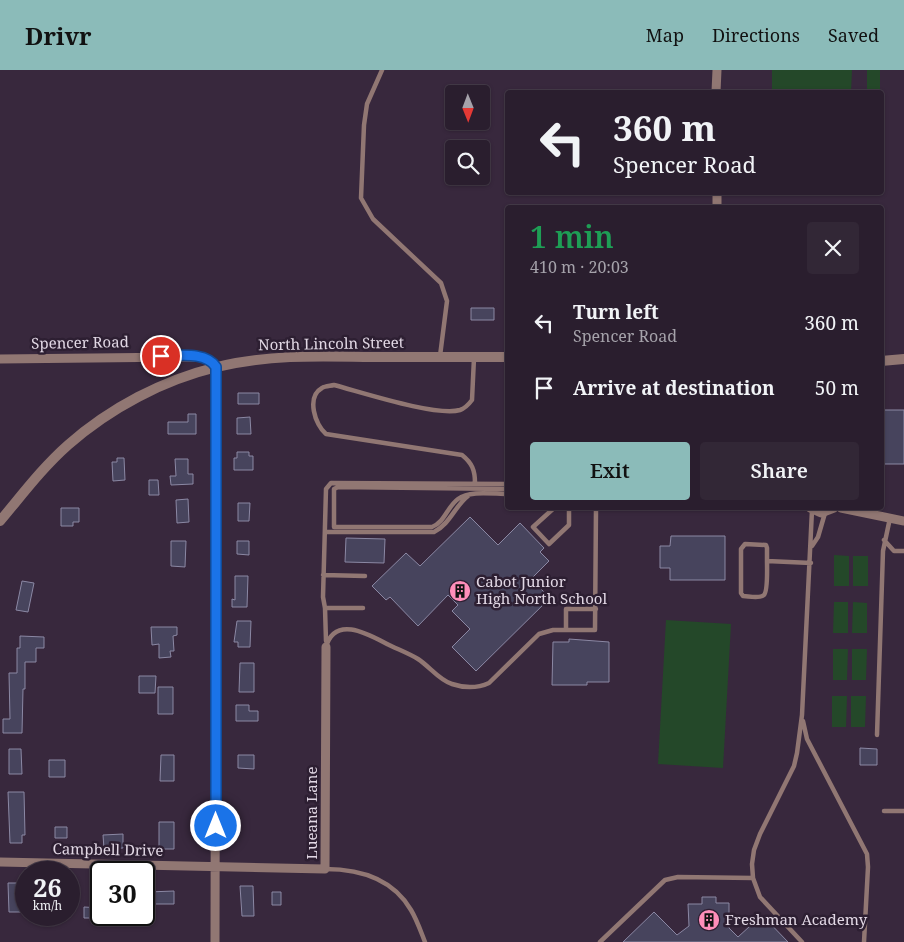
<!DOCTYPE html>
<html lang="en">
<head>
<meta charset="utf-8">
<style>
	body { margin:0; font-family:"Noto Serif",serif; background:#322736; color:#f1f3f6; height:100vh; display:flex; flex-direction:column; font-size:19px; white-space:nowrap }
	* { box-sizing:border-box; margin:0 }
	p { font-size:16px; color:#a5a2aa }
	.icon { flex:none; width:28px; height:28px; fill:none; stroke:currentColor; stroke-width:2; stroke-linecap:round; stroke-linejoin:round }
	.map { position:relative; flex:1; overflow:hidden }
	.sheet { position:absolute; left:505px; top:135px; width:379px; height:305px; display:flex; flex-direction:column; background:#2a1e2e; border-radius:5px; box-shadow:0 1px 4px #0004,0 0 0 1px #463c4a }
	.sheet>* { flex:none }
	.hud { position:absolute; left:505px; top:20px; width:379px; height:105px; border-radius:5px; box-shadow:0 1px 4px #0004,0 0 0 1px #463c4a; background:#2a1e2e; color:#f1f3f6; overflow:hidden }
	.needle { width:32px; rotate:179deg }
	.tools { position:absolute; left:445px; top:15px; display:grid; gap:10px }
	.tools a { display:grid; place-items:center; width:45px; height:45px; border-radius:5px; background:#2a1e2e; box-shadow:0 1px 4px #0004,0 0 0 1px #463c4a; font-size:25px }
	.speed { position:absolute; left:15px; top:791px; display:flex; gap:10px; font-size:25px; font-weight:700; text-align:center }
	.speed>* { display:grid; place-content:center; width:65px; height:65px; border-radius:50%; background:#2a1e2e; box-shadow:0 1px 4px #0004,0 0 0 1px #463c4a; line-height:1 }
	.speed small { font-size:12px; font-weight:400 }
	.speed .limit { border:2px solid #111; border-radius:8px; background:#fff; color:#111 }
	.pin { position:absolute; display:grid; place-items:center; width:42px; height:42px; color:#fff; margin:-21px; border:2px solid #fff; border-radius:50%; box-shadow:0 1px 5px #0007 }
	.me { position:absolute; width:55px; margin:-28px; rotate:0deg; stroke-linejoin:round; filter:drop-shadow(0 0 4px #0008) }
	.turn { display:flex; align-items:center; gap:18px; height:105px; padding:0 25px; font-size:22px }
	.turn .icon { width:65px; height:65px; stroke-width:2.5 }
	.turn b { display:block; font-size:35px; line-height:42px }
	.round { display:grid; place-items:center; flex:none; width:52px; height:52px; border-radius:5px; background:#322736 }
	.summary { display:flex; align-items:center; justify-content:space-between; height:85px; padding:0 25px }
	h1 { font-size:30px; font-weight:600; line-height:38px; color:#1e9e55 }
	.cta { display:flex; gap:10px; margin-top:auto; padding:10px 25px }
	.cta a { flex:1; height:58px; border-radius:5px; background:#8bbbb9; color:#111; font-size:20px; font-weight:600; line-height:58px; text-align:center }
	.cta a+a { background:#322736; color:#f1f3f6 }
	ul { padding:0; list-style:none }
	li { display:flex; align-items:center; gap:15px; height:65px; padding:0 25px }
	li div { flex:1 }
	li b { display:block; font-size:19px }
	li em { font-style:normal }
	header { display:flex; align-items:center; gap:30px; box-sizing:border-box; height:70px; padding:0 25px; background:#8bbbb9; color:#111 }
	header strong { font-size:24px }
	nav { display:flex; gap:28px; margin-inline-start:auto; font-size:18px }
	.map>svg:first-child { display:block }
	.green { fill:#244829 }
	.building { fill:#47445d; stroke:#8b88a4 }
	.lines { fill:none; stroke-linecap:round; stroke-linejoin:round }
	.service { stroke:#917773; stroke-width:4.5 }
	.minor { stroke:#917773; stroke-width:9 }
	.tertiary { stroke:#917773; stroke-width:10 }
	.route-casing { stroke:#114b97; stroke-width:12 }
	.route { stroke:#1a73e8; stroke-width:9 }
	.labels { text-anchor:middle; stroke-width:5; stroke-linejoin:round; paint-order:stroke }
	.street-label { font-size:15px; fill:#e1d7e4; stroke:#2d1f32 }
	.poi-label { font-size:15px; fill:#e1d7e4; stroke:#2d1f32; text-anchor:start }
</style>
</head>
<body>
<header>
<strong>Drivr</strong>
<nav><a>Map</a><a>Directions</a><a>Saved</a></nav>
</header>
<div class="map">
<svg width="904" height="872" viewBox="0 0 904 872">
	<rect width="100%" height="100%" fill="#38283d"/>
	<path class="green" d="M772 0H852L851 22H772Z
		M867 0H880V22H867Z
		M834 485 849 486V516H834Z
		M853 486H868V516H853Z
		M834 532H848V563H833Z
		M853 532 867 533V563H852Z
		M666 550 731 554 723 698 658 694Z
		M833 579H848L847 610H833Z
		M852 579H867L866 610H852Z
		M832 626H847L846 657H832Z
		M851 626H866L865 657H851Z"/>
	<path class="building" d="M471 238H494V250H471Z
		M238 323H259V334H238Z
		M882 340H904V394H881Z
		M188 344H196V364H168V352H188Z
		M250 347 251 364H237V348Z
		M237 382H249V386H253V400H234V388H237Z
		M117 388H124L125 410 113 411 112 392H117Z
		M175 389H188V404H193V414L171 415 170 406H176Z
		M149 410H158L159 425H149Z
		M188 429 189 452 177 453 176 430Z
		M238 433H250L249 451H238Z
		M61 438H79V452H73V456H61Z
		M470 447 498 475 520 453 544 478 540 482 549 491 531 509 550 528 476 601 452 577 470 559 452 541 458 535 448 525 418 556 390 527 386 530 372 516 406 483 420 496Z
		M671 466H725V510H670V498H660V476H670Z
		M346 468 385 469 384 493 345 492Z
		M171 471H186L185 497 171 496Z
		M237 471H249V485L237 484Z
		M235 506H248L247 537H232V529L235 530Z
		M22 511 34 513 28 542 16 540Z
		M237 551H251L250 577H238V572H234Z
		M151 557H177V565L173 566 174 581H170L171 587 159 588V574L152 575Z
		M20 566 44 567V578H36V592H25V619H23L22 663H3V649H10L9 603H17V578H20Z
		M569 569 609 572V612H587V615H552L553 572H569Z
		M240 593H254V622H239Z
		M139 606H156L155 623H139Z
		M158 617H173V644H158Z
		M236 635H249V641H258V651H236Z
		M860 678 877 679V695H860Z
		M9 679H21L22 704H9Z
		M161 685H174V711H160Z
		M238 685H254V699L238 698Z
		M49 690H65V707H49Z
		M8 722H24L25 765H22V773H10Z
		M159 752H174V779H159Z
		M55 757H67V768H55Z
		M123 764V778L104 779 103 765Z
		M8 813H23L24 842H9Z
		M240 816H253L254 846H242Z
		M69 821H78V834L69 833Z
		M174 821V834H149L148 822Z
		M272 822H281V835H272Z
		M702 827H716V833H729V858L738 867 762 845 788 872H623L654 842 677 865 689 856 688 834H702Z
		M84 837 101 838V845H94V848H84Z"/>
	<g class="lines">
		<path class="service" d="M382 0 367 34 364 55 361 128 373 149 441 213 447 231 440 286
			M474 288 472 330C469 334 466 338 460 340 437 347 361 322 334 315 330 316 325 316 322 318 306 327 315 355 326 364L462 385C472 393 475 400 475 413
			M508 419 338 417 334 419V457H432C445 452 447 437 458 429 470 420 493 424 508 424
			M554 438 533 457 549 474 569 455V438
			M326 462H434C450 454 455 436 468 426
			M884 470 894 481H904
			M812 476 818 467 825 443
			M767 491C767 498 768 521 764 525 760 529 748 526 743 526L741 523V479L745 474 766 475 767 478V491L811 493
			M323 505 365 506
			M325 538H363
			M566 560V539H596
			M326 571 325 538 323 527 326 419 331 413 508 414
			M326 577C335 545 368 564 387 574 397 579 408 583 418 589 429 596 440 611 452 614 464 618 478 618 489 613L539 564 553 560H595L596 438
			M803 651 807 669 867 784 868 797 864 872
			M877 665 883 481 890 448
			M884 741H904
			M325 799C360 799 393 809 411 840 417 850 421 862 425 872
			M600 872 665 810 678 807 753 808
			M802 872 760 827 753 808 752 794 754 780 760 764 794 696 797 683 802 645 812 440"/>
		<path class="minor" d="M716 22 717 0
			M717 122V138
			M0 289 185 287C197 287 209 286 216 297L215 872
			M810 438 821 443 834 438
			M841 438 904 451
			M0 792 325 799 326 577"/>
		<path class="tertiary" d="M881 291 904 289
			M0 451C22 425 42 398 68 375 110 338 163 310 217 297 265 285 315 286 364 287 412 287 460 287 508 287"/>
	</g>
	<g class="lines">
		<g class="route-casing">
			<path id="route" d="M161 286C178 286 206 281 216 297V756"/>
		</g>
		<use href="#route" class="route"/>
	</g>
	<defs>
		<g id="building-disc" transform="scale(1.125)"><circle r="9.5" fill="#ff8eba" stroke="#2d1f32"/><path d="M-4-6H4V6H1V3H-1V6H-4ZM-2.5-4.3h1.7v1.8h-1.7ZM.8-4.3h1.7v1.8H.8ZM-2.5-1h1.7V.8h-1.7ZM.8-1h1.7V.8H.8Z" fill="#111"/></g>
	</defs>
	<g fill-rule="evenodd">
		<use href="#building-disc" x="460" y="521"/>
		<use href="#building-disc" x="709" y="850"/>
	</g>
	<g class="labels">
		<g class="street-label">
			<text transform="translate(80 273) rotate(-1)" y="5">Spencer Road</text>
			<text transform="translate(331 274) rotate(-1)" y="5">North Lincoln Street</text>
			<text transform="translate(312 743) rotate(-90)" y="5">Lueana Lane</text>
			<text transform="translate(108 780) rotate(1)" y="5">Campbell Drive</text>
		</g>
		<g class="poi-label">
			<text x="476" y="517">Cabot Junior<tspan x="476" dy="17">High North School</tspan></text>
			<text x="725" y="855">Freshman Academy</text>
		</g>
	</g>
</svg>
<div class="tools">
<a><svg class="needle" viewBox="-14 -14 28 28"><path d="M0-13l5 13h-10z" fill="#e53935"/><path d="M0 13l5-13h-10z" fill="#a5a2aa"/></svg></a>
<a><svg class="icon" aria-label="search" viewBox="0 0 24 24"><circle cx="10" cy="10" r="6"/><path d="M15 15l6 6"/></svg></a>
</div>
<div class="speed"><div>26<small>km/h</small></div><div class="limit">30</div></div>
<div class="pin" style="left:161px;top:286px;background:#d93025"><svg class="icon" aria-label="arrive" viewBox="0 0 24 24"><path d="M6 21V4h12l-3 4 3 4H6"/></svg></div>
<svg class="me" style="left:216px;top:756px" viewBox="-20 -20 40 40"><circle r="17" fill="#1a73e8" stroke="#fff" stroke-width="3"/><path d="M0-11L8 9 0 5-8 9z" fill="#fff"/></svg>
<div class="hud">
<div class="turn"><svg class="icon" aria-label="left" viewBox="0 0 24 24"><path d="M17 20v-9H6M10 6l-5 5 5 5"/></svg><div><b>360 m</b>Spencer Road</div></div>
</div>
<section class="sheet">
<div class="summary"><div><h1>1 min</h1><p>410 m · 20:03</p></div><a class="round"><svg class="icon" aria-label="close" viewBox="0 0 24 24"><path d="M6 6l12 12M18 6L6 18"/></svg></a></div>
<ul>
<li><svg class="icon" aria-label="left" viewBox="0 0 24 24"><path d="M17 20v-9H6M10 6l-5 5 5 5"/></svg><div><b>Turn left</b><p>Spencer Road</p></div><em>360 m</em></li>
<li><svg class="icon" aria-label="arrive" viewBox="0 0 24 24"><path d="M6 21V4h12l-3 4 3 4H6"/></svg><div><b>Arrive at destination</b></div><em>50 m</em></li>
</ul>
<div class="cta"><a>Exit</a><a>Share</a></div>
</section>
</div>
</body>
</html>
